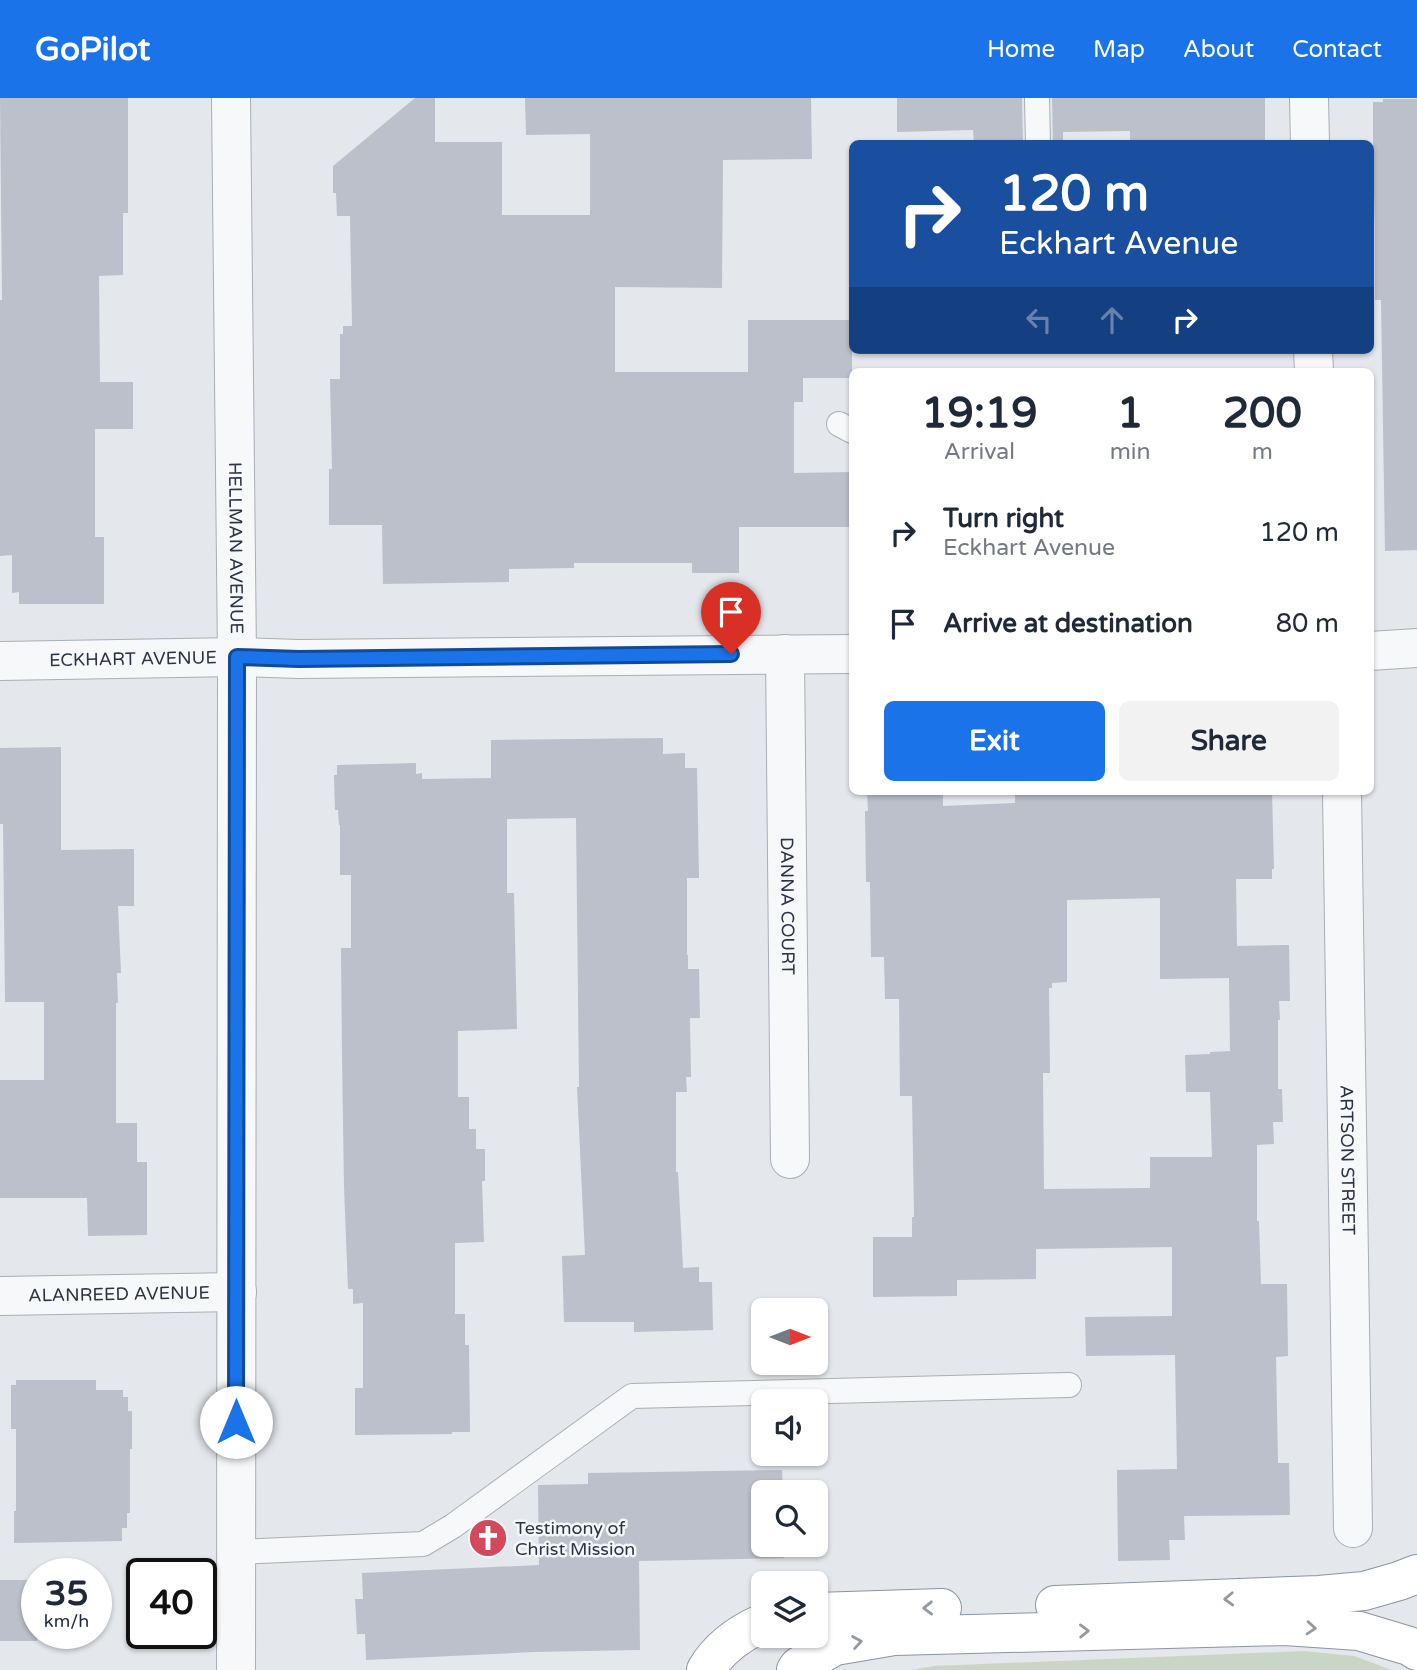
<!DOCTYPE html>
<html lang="en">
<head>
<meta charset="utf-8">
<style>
	body { margin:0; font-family:"Varela Round",sans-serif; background:#f2f2f3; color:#1f2937; height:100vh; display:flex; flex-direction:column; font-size:26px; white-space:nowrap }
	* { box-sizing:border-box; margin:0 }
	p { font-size:23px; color:#747a83 }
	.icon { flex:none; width:38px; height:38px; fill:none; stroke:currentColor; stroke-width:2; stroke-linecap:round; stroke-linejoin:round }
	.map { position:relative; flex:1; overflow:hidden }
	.side { position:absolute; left:849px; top:270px; width:525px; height:427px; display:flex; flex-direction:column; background:#fff; border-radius:10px; box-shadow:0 2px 5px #0004 }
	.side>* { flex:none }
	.banner { position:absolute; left:849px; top:42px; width:525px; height:214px; border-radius:10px; box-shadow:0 2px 5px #0004; background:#1a4fa0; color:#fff; overflow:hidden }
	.needle { width:46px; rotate:90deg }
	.tools { position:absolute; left:751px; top:1200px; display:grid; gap:14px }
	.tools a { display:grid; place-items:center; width:77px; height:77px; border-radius:10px; background:#fff; box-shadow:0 2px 5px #0004; font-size:35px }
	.speed { position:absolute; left:21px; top:1460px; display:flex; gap:14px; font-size:35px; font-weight:700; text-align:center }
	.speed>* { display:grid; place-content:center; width:91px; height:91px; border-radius:50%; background:#fff; box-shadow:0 2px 5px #0004; line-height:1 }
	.speed small { font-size:18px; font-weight:400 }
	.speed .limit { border:4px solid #111; border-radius:10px; background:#fff; color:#111 }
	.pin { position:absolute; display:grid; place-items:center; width:60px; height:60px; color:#fff; margin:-72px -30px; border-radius:50% 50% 50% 0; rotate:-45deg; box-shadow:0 0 7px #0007 }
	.pin .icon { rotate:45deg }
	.me { position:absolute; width:77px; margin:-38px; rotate:0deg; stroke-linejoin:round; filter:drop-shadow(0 0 5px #0008) }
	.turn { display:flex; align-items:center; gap:24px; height:147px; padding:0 35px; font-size:32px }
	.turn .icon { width:91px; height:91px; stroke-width:2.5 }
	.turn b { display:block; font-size:49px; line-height:60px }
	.lanes { display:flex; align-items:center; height:66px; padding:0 35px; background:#0003; justify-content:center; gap:35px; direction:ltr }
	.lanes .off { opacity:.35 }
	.eta { display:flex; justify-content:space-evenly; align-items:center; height:119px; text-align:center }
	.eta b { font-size:42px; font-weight:700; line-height:49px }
	.action { display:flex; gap:14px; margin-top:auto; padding:14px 35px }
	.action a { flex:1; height:80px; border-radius:10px; background:#1a73e8; color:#fff; font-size:28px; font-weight:700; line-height:80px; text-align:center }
	.action a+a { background:#f2f2f3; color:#1f2937 }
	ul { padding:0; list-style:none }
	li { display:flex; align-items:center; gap:21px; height:91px; padding:0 35px }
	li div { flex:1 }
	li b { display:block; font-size:26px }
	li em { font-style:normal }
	header { display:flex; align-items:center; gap:42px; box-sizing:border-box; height:98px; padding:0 35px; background:#1a73e8; color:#fff }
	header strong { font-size:33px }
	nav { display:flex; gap:38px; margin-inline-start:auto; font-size:24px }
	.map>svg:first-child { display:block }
	.green { fill:#c9d6c5 }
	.building { fill:#bbc0ca; fill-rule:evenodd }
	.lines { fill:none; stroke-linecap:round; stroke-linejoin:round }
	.service-casing { stroke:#a9aeb7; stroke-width:26 }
	.minor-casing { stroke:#a9aeb7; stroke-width:40 }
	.tertiary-casing { stroke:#a9aeb7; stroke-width:40 }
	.motorway-casing { stroke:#8b94a3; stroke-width:40 }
	.service { stroke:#f7f8fa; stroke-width:24 }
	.minor { stroke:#f7f8fa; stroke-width:38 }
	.tertiary { stroke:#f7f8fa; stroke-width:38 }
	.motorway { stroke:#fff; stroke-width:38 }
	.oneway { stroke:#959aa2 }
	.route-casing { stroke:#114b97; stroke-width:18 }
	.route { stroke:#1a73e8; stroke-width:12 }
	.labels { text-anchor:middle; stroke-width:5; stroke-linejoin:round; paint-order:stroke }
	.street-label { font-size:18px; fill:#2b3445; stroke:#f4f6f9 }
	.poi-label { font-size:18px; fill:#2b3445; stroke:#f4f6f9; text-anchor:start }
</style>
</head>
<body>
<header>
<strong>GoPilot</strong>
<nav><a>Home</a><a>Map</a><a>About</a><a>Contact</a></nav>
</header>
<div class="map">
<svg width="1417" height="1572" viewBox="0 0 1417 1572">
	<rect width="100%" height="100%" fill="#e4e7ec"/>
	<path class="green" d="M1304 1553 1354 1558 1392 1572H911L934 1568Z"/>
	<path class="building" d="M0 0H128V115H123V177L99 178 100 284H133V331H95V439H104V506H19V494L12 495V457L0 458V202H2Z
		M415 0H435V44H502V117H590V36L526 37 525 0H811L812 61 723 62 722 190 615 189V274H748V222H852V280H803V304H794V375L852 374V429H739V475H692V465H574V470L509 471V484L383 486 382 427H329V371H332L330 281H340V236H343V228H352L350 118H337L336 95H333V68Z
		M897 0H1022L1023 46H974L973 32 897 34Z
		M1052 0H1265V44L1210 46V44H1130V33L1063 34V46H1053Z
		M1383 1H1417V452L1385 453 1381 202H1375V128L1373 57V4H1383Z
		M663 640V656L685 655V670H697L699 780H687V857H688V871H699L700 920H690L691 979H686L687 994H676V1074H678L683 1170 699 1169V1184H712L713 1232 634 1234V1224H564L562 1158 585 1157 577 989H579L576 720 507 721V795H514L517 931 458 933V999H469V1031H476V1051H485V1083H482L484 1144 455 1145V1216H465V1247H469L470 1334H452V1336L355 1337V1290H363V1205L353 1206V1191H348L344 1088 342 958 341 850H351V777H340V727H339L338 712H335L334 677H337V667L416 665V676L422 675V681L491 680V642Z
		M61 649V752L134 751V808H118L121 875H117L118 905H116V1025H137V1064H147V1137L88 1138 87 1100H0V982H44V904H5L3 726H0V650Z
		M867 693H943V708L1015 705V693H1272L1274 771H1272V781H1236L1237 848 1289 847 1290 903H1279L1280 922H1278V991H1282L1283 1024H1273L1274 1046 1257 1047V1123H1259L1261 1186H1287L1288 1258 1276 1259 1278 1365H1289L1290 1417 1184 1418 1185 1442H1169L1170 1462 1118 1463 1117 1372 1177 1371 1175 1257 1086 1258 1085 1219 1172 1218V1149L1036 1151V1181L957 1182V1198L873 1199V1139H912V1119H914L912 998H900L899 901H885L884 859H871L870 784H866L865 713H868ZM1160 800V881L1229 880 1230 953 1210 954V956L1185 957 1186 994H1210L1212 1059H1150V1090L1044 1091 1043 975H1050L1049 890H1052V885L1067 884V802Z
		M16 1282H96V1292H123V1299H128V1313H132V1351H130V1415H127V1430H122V1443L14 1445V1413H16V1331H11V1287H16Z
		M782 1372 783 1395H763V1447H784V1460L639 1463 640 1552 534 1554 366 1562 365 1536H357L355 1501H363L362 1475 539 1467 538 1387 588 1386V1375Z
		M0 1482H37V1543H0Z"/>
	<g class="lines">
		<g class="service-casing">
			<path id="service" d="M1037 0 1038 46
				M839 326 852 333
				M235 1454 423 1446 453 1428 632 1298 1069 1287"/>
		</g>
		<g class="minor-casing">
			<g id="minor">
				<path d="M1309 0 1310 46"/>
				<path d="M1313 252 1314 273"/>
				<path d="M1370 553 1417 550"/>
				<path id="s1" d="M785 556 790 1061"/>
				<path id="s2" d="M0 563 237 559 299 561 852 556"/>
				<path id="s3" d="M1342 693 1353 1430"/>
				<path id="s4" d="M0 1198 237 1194"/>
			</g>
		</g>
		<g class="tertiary-casing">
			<g id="tertiary">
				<path id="s5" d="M231 0 237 559 236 1572"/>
			</g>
		</g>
		<g class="motorway-casing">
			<path id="motorway" d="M1055 1507 1319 1497 1364 1493 1399 1483 1417 1476
				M816 1514 942 1510
				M706 1572C719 1550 740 1535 763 1525
				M796 1572 799 1568 835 1548 894 1538 1285 1528 1359 1533 1409 1548 1417 1553"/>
		</g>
		<use href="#service" class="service"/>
		<use href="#minor" class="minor"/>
		<use href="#tertiary" class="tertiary"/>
		<use href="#motorway" class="motorway"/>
	</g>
	<defs><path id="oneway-chevron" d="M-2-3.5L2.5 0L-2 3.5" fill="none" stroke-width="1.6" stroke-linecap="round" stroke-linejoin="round" transform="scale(1.75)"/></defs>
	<g class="oneway">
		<use href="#oneway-chevron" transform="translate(1229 1501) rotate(178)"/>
		<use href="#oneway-chevron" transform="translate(928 1510) rotate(179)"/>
		<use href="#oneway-chevron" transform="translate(1311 1530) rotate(4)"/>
		<use href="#oneway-chevron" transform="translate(1084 1533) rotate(-1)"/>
		<use href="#oneway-chevron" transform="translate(857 1544) rotate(-9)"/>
	</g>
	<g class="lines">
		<g class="route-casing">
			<path id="route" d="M236 1324 237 559 299 561 731 556"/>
		</g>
		<use href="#route" class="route"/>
	</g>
	<defs>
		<g id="church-disc" transform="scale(2.0125)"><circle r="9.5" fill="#d1495b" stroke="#f4f6f9"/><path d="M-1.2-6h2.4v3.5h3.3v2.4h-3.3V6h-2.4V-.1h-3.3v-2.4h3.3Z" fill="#fff"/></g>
	</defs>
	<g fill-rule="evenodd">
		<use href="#church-disc" x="488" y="1440"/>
	</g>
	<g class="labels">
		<g class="street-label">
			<text dy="6" stroke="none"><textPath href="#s5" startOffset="450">HELLMAN AVENUE</textPath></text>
			<text dy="6" stroke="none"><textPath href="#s2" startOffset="133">ECKHART AVENUE</textPath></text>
			<text dy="6" stroke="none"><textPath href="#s1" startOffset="252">DANNA COURT</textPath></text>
			<text dy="6" stroke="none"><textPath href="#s3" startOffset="369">ARTSON STREET</textPath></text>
			<text dy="6" stroke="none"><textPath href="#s4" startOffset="119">ALANREED AVENUE</textPath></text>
		</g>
		<g class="poi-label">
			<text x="515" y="1436">Testimony of<tspan x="515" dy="21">Christ Mission</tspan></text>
		</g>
	</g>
</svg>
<div class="tools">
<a><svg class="needle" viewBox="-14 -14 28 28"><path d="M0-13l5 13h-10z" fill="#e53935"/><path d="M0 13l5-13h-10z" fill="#747a83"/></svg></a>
<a><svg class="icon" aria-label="sound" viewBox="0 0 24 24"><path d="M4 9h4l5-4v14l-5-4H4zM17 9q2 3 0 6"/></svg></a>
<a><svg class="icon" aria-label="search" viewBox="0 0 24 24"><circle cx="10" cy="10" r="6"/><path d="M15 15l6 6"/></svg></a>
<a><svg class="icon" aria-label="layers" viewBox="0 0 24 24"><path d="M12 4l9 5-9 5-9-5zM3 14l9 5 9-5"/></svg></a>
</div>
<div class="speed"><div>35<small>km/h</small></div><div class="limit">40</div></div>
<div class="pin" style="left:731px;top:556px;background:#d93025"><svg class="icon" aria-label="arrive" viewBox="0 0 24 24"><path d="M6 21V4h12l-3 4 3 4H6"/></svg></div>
<svg class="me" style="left:236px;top:1324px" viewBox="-20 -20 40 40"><circle r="19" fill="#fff"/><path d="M0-13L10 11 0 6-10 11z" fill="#1a73e8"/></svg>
<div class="banner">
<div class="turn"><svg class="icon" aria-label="right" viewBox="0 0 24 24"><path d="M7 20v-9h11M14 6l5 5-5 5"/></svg><div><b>120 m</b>Eckhart Avenue</div></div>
<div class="lanes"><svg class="icon off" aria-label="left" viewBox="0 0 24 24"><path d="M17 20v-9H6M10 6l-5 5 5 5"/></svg><svg class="icon off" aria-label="ahead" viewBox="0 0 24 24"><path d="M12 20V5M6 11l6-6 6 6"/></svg><svg class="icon" aria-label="right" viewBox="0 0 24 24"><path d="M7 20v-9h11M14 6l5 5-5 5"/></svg></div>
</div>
<section class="side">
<div class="eta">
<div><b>19:19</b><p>Arrival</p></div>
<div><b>1</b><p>min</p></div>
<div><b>200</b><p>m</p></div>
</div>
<ul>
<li><svg class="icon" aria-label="right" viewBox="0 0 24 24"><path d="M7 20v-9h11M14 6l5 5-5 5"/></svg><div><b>Turn right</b><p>Eckhart Avenue</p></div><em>120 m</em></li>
<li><svg class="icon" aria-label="arrive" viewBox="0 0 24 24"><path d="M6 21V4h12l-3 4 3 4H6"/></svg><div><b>Arrive at destination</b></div><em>80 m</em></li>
</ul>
<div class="action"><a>Exit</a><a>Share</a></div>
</section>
</div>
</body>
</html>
